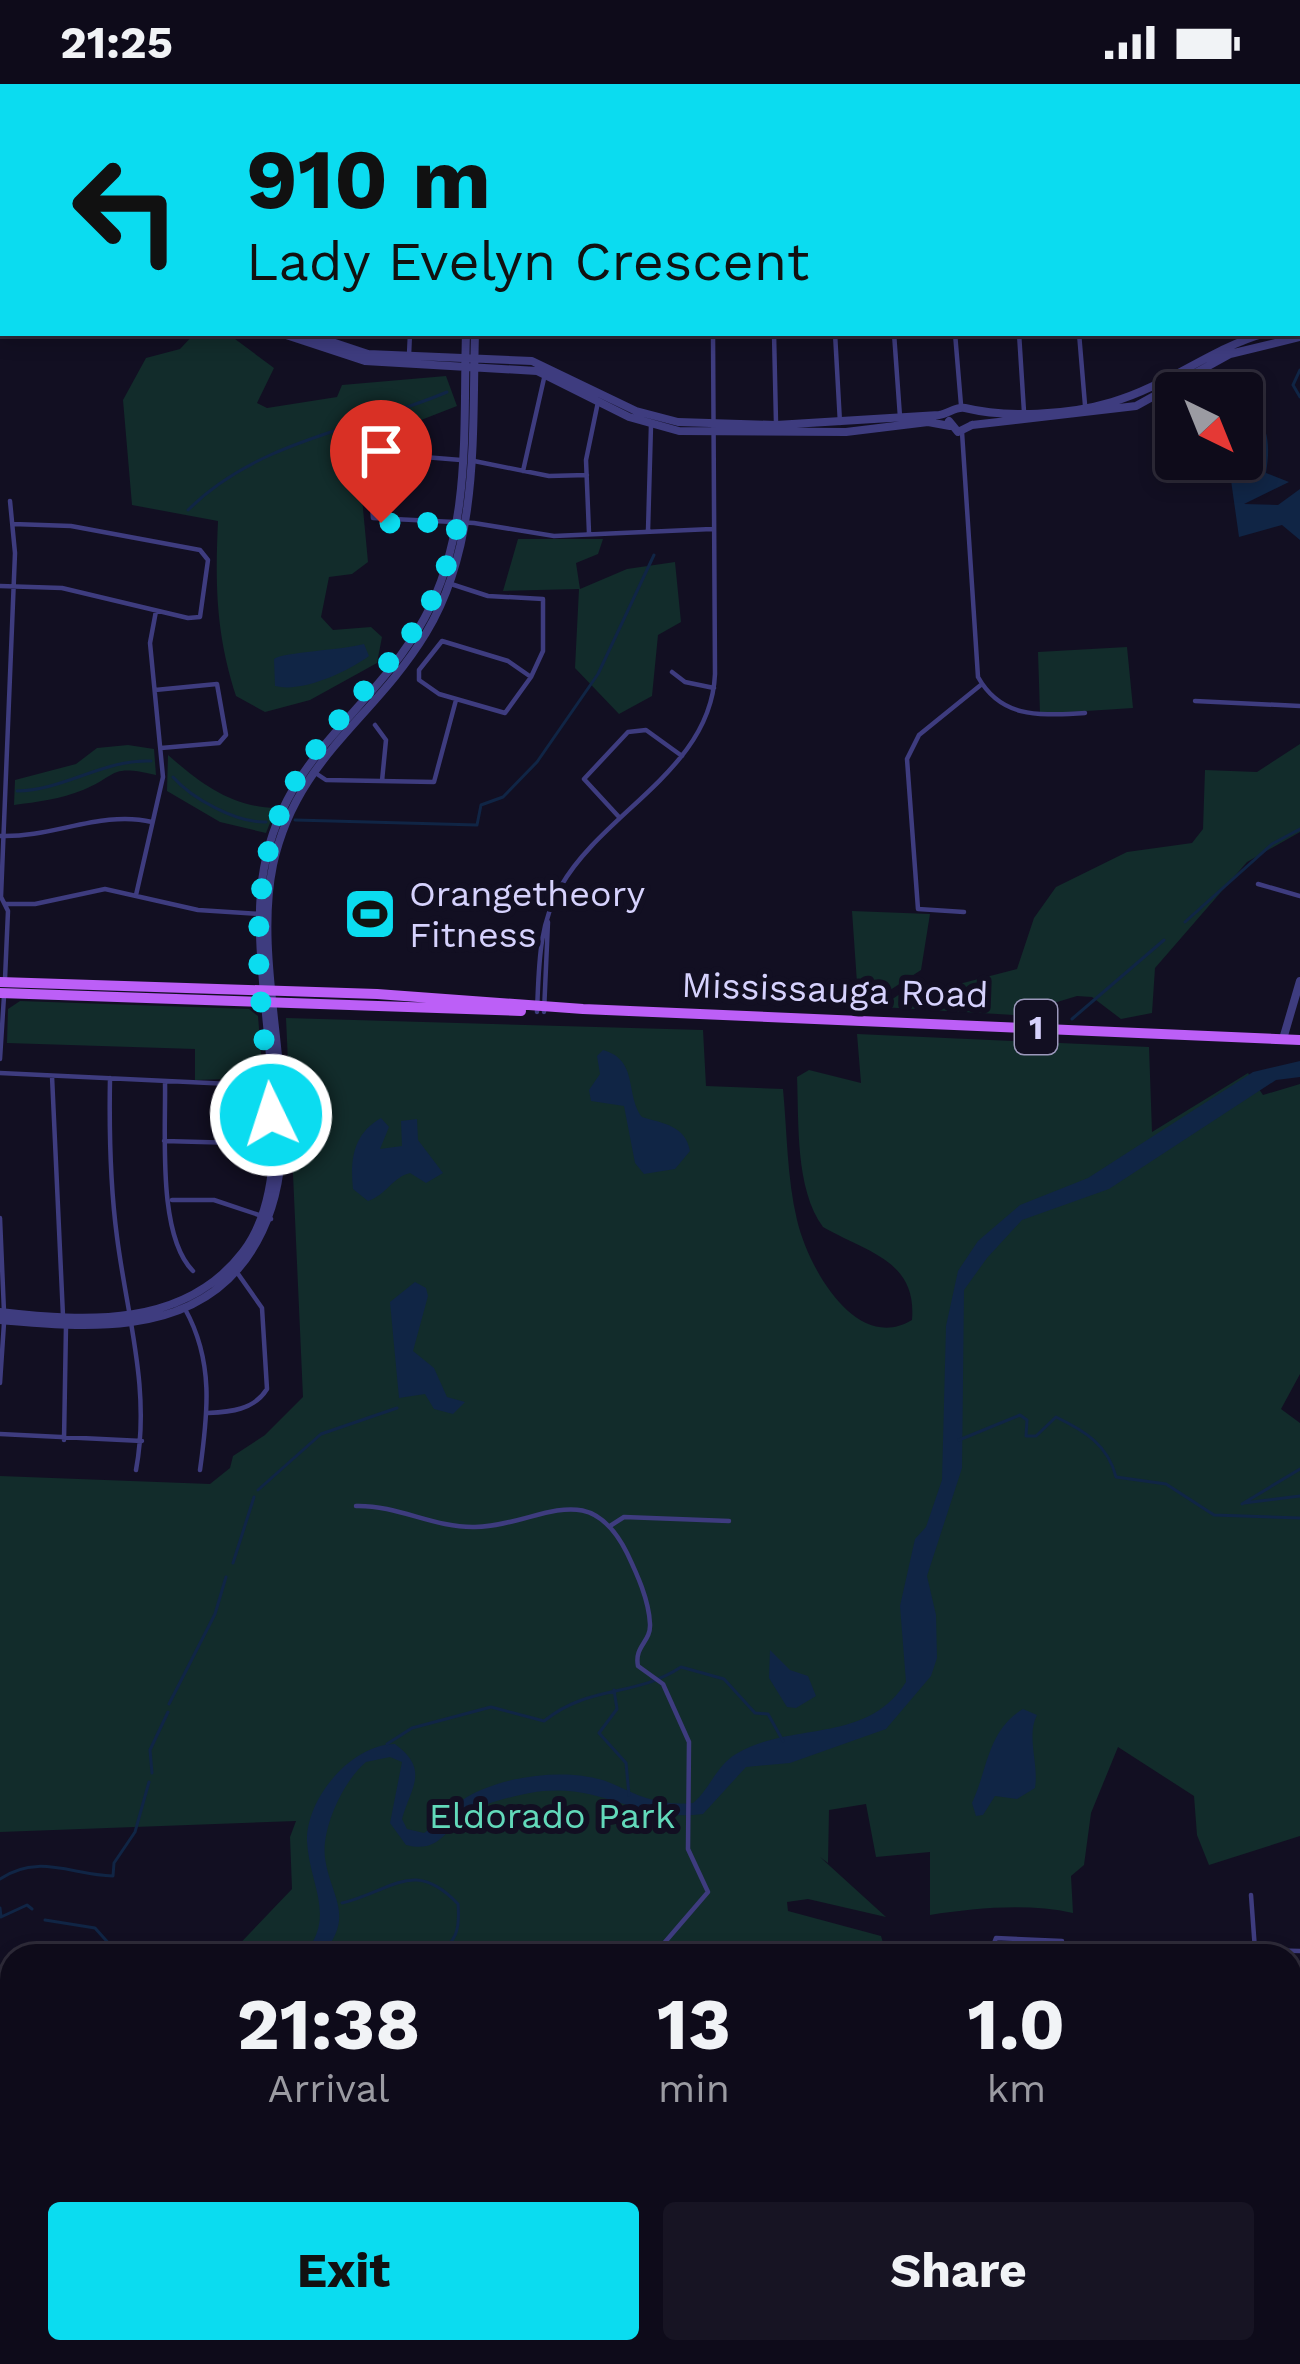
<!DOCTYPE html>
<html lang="en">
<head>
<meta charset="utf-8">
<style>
	body { margin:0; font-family:"Work Sans",sans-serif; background:#171423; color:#f1f3f6; height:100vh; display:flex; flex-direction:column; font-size:45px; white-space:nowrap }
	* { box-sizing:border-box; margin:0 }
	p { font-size:39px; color:#9b9ba2 }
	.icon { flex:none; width:66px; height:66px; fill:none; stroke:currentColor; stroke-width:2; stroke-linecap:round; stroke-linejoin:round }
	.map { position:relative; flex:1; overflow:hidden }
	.panel { position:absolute; left:0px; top:1860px; width:1302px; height:420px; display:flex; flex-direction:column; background:#0e0b1a; border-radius:36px 36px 0 0; box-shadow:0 6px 18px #0003,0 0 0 3px #2e2b39 }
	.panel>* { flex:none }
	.hud { position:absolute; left:0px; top:0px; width:1302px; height:252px; box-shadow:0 6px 18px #0003,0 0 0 3px #2e2b39; background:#0bdcf0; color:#111; overflow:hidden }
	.needle { width:78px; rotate:137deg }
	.controls { position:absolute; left:1155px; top:288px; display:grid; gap:24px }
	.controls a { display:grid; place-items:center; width:108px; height:108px; border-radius:12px; background:#0e0b1a; box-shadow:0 6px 18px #0003,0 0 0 3px #2e2b39; font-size:60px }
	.pin { position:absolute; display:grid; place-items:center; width:102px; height:102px; color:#fff; margin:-123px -51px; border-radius:50% 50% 50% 0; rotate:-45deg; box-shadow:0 0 12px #0007 }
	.pin .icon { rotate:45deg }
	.me { position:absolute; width:132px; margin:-66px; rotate:356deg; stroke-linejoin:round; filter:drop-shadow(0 0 9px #0008) }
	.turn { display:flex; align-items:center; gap:42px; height:252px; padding:0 48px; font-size:54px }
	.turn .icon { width:156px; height:156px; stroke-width:2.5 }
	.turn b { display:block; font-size:84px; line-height:102px }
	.eta { display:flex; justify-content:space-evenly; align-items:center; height:204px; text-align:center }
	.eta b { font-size:72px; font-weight:700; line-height:84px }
	.action { display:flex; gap:24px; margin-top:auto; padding:24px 48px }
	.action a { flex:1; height:138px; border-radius:12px; background:#0bdcf0; color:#111; font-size:48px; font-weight:700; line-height:138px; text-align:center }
	.action a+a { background:#171423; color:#f1f3f6 }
	.status { display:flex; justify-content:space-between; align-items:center; height:84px; padding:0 60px; background:#0e0b1a; direction:ltr }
	.status svg { height:33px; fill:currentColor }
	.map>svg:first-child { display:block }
	.green { fill:#122c2b }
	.water { fill:#102545 }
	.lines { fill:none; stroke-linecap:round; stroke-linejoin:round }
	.stream { stroke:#102545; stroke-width:3 }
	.minor { stroke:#3e3c7f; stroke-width:4.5 }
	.tertiary { stroke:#3e3c7f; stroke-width:8 }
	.primary { stroke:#bc5ff7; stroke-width:10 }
	.route { stroke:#0bdcf0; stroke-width:21; stroke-dasharray:0 37.8 }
	.labels { text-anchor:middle; stroke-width:12; stroke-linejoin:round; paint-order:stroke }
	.shield { fill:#120f22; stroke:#9b98bb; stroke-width:3 }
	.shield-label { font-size:33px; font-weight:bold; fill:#d6d2fd }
	.poi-label { font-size:36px; fill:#d6d2fd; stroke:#120f22; text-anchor:start }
	.street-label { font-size:36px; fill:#d6d2fd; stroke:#120f22 }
	.park-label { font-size:36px; fill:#62d9ba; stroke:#120f22 }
</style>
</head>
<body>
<div class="status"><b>21:25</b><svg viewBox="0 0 49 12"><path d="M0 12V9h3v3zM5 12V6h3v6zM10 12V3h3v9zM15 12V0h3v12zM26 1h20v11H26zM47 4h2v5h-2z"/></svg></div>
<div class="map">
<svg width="1300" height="2280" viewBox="0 0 1300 2280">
	<rect width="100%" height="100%" fill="#120f22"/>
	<path class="green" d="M195 249 235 255 274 284 257 319 267 324 337 313 342 301 446 292 457 322 357 361 368 478 352 490 329 493 321 533 333 546 371 543 382 553 377 579 310 616 265 628 236 612C216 550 215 502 218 437L132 421 123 316 146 274 180 265Z
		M518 455H603L598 470 576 479 580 505 627 485 675 478 681 538 658 551 652 612 619 630 575 584 579 505 503 507Z
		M1127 563 1133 624 1040 630 1038 568Z
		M1300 660V748L1247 778 1155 884 1152 929 1121 935 1092 913 1077 912 1014 931 881 923 910 903 936 906 1017 885 1034 834 1056 803 1127 768 1192 759 1203 745 1205 686 1257 688Z
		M128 661 154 665 156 691C109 680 119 691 83 706 61 715 37 718 14 721L15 696 76 680 97 664Z
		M168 671C200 699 231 723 276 724L266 749 220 738 167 707Z
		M852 827 930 830 921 886 887 908 857 899Z
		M20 917 249 925 258 932 263 994 195 996V965L7 959 8 925Z
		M286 934 703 946 706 1002 783 1005C787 1047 787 1094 797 1136 808 1183 856 1270 912 1236 917 1176 868 1169 823 1143 795 1105 799 1038 797 993L809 986 861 999 857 950 1149 963 1152 1048 1248 989 1263 1011 1300 1000V1290L1281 1325 1300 1339V1752L1209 1781 1197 1751 1194 1712 1118 1663 1091 1729 1084 1781 1071 1792 1073 1829C1027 1819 976 1824 930 1831V1768L876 1773 866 1720 829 1726 828 1779 820 1773 886 1833 808 1815 787 1818 788 1827 881 1852 887 1872H228L292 1805 290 1753 296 1737 0 1748V1392L210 1400 230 1384 233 1372 265 1351 303 1313Z
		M1290 2195H1300V2280H1236L1221 2268H1290Z
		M324 2268H844L807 2280H336Z"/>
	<path class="water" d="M1236 291 1245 297C1253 339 1275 334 1266 389L1289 398 1244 420 1278 421 1300 405V456L1282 441 1239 453 1229 382V375H1242V309H1232Z
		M364 560 369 572C347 588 302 609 275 602L274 575C283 568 343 566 364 560Z
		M603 966C639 976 625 1011 642 1033 664 1040 685 1041 690 1067L675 1085 644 1090 635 1079 624 1022 591 1017 589 1006 600 990 597 972Z
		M1300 977V993L1276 996 1109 1105 1022 1136 987 1174 964 1206 962 1384 927 1492 936 1531 937 1574 931 1592 886 1645 790 1679 746 1683 703 1730C634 1739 601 1696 530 1709 513 1712 491 1718 475 1725 447 1738 444 1771 406 1761L390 1739 402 1678 390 1673 366 1678C344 1696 321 1744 325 1774 331 1815 356 1831 321 1872H302C338 1834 309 1801 307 1757 306 1714 352 1660 395 1660 430 1686 411 1703 402 1735L407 1745 424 1749C440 1739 451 1722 467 1713 504 1691 573 1682 613 1700 641 1713 660 1722 693 1719 710 1705 716 1682 736 1670 790 1637 867 1661 906 1598L900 1522 915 1455 926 1443 942 1396 946 1242 958 1187 978 1157 1020 1121 1088 1094 1253 988Z
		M381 1034 389 1043 380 1065 402 1062 401 1037 417 1035 418 1056 443 1089 426 1099 410 1089C393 1093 386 1111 368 1117L353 1105C350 1076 353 1050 381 1034Z
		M415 1198 426 1204 428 1212 413 1267 434 1284 447 1313 465 1318 453 1330 434 1325 425 1310 399 1314 390 1218Z
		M770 1566 790 1586 808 1592 816 1612 796 1624 787 1623 769 1594Z
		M1023 1625 1037 1631C1026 1652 1039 1680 1035 1704L1017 1715 995 1712 983 1731 976 1732 972 1719C988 1685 987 1647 1023 1625Z"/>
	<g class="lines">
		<path class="stream" d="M116 3 120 0
			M0 108 3 106
			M1300 286 1293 301 1300 313
			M188 426C258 356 360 345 447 308
			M173 693C192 715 237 739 266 738
			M17 707C65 706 104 675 151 677
			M295 736 477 741 481 721 503 713 537 678 598 590 654 471
			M1185 838 1272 760 1300 745
			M1072 935 1164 856
			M959 1356 1020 1331 1027 1336 1026 1352H1036L1056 1333C1085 1347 1108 1361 1116 1393L1166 1400 1214 1431 1300 1434
			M258 1406 321 1350 397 1324
			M1244 1419 1300 1412
			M1242 1420 1300 1385
			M233 1479 254 1413
			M614 1606 617 1625 599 1649 626 1679 629 1711
			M169 1620 215 1530 226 1493
			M387 1660 412 1644 491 1623 544 1637C590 1600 634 1614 681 1583L724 1595 755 1629 768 1630 783 1657
			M152 1689 150 1666 168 1628
			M0 1795C38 1769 72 1791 113 1792L114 1779 135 1748 149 1698
			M342 1819C394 1806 414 1774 458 1820 460 1846 457 1859 433 1872
			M0 1824 1 1833 27 1821 32 1825
			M45 1836 95 1844 120 1872
			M1290 2260 1300 2269
			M1265 2268H1270
			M365 2280 366 2268
			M610 2280 625 2268"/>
		<path class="minor" d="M701 0V3
			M1155 0 1157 3
			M1222 0V3
			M1075 3 1085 0
			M1299 53H1300
			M774 249 776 339
			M835 249 840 339
			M894 249 900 333
			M955 249 961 321
			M1019 249 1024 328
			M1079 249 1085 321
			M409 271 410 249
			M962 348 978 593C1002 636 1042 631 1085 629
			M461 376 424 373 373 384 369 390 373 434 474 439 554 452 712 445
			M474 377 549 392 587 391
			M523 387 545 290
			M648 447 651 341
			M589 449 586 376 598 318
			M448 499 488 512 543 515V567L531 593
			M0 502 62 504 188 534 200 533 208 476 200 466 71 442 13 440
			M442 557 508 577 531 593 505 629 439 610 419 596V586Z
			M672 588 685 598 714 604
			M155 606 217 600 226 651 219 659 161 664
			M1195 617 1300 622
			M375 641 386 656 382 697
			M317 690 326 696 434 698 456 616
			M619 733 584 695 628 648 646 646 682 672
			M0 752C53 754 101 726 152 738
			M1258 800 1300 812
			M136 811 163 693 150 559 156 527
			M6 820H35L105 805 198 826 260 830
			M964 828 918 825 907 675 919 651 982 600
			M5 895 8 827 1 813 15 469 10 417
			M537 928C539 884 538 841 561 802 604 727 711 685 715 590L713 249
			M544 928 548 838
			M0 975 4 912
			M0 989 270 1002
			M52 992 63 1232
			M110 994C109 1048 110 1100 117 1153 127 1232 151 1306 136 1386
			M165 998C166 1048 157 1151 193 1187
			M164 1057 272 1060
			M172 1116H214L271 1135
			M0 1134 4 1228
			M185 1225C214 1277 208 1329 200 1386
			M0 1299 4 1239
			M208 1329C230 1328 254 1326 267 1305L262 1224 236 1187
			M0 1350 142 1357
			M64 1356 66 1242
			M356 1422C398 1421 434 1444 475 1443 541 1441 588 1391 627 1469 637 1490 649 1516 650 1540 651 1558 634 1562 638 1582L663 1600 689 1658 688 1765 708 1808 653 1872
			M610 1442 624 1433 729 1437
			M1251 1811 1255 1866 1300 1867
			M989 1872 996 1854 1062 1857
			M1290 1990H1300
			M1290 2041H1300
			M1290 2094 1300 2095
			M1290 2163 1300 2162
			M13 2268 22 2280
			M61 2268 62 2280
			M114 2268 115 2280
			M166 2268V2280
			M915 2268 920 2280
			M973 2268 976 2280
			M1097 2268 1101 2280
			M1153 2268 1155 2280"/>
		<path class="tertiary" d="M433 0V3
			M441 0V3
			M1299 244H1300
			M280 249 365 277 537 287 629 333 679 347 846 348 928 338 950 342
			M305 249 368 270 532 277 636 327 678 338 776 341 939 331C948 330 956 322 965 324 1006 334 1069 331 1112 318 1168 302 1211 264 1266 249
			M949 337 958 348 972 341
			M972 341 1136 322 1230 270 1300 253
			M1283 955 1300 897
			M0 1228C87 1238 185 1244 243 1168 311 1079 243 896 264 784 285 669 373 628 424 535 472 448 463 344 466 249
			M0 1236C81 1243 180 1253 238 1185 330 1077 246 911 273 781 296 674 374 635 426 549 480 460 472 350 475 249
			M1290 1928 1300 1929
			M0 2027 12 2043
			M0 2190 12 2189
			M1033 2268 1037 2280"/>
		<path class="primary" d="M0 898 377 910 583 925 1300 956
			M0 909 521 927"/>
	</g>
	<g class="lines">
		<path class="route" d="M271 1031C262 915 236 786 304 683 365 589 434 560 458 438L381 439"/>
	</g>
	<defs>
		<g id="stadium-square" transform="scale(2.7)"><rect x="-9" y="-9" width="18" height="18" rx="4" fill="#0bdcf0" stroke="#120f22"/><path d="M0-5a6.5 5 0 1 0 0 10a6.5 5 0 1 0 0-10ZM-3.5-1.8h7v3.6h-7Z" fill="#111"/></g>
	</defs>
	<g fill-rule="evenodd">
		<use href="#stadium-square" x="370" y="830"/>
	</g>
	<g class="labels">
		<rect class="shield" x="1015" y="916" width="42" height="54" rx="9"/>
		<g class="shield-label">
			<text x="1036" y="955">1</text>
		</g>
		<g class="poi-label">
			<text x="409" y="822">Orangetheory<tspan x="409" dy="41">Fitness</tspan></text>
		</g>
		<g class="street-label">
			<text transform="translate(835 905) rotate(2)" y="13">Mississauga Road</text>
		</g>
		<g class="park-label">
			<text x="552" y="1744">Eldorado Park</text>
		</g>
	</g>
</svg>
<div class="controls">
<a><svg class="needle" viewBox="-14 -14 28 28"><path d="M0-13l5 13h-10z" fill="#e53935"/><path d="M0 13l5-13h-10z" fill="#9b9ba2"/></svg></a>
</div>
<div class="pin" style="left:381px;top:439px;background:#d93025"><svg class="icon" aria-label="arrive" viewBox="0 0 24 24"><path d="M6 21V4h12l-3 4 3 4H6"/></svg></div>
<svg class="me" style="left:271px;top:1031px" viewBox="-20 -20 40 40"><circle r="17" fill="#0bdcf0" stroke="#fff" stroke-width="3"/><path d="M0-11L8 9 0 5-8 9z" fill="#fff"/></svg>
<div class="hud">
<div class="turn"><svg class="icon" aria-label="left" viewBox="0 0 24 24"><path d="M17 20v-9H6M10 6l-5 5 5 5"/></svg><div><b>910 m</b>Lady Evelyn Crescent</div></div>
</div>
<section class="panel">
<div class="eta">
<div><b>21:38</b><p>Arrival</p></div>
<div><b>13</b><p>min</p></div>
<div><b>1.0</b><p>km</p></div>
</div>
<div class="action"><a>Exit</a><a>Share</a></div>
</section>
</div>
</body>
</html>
